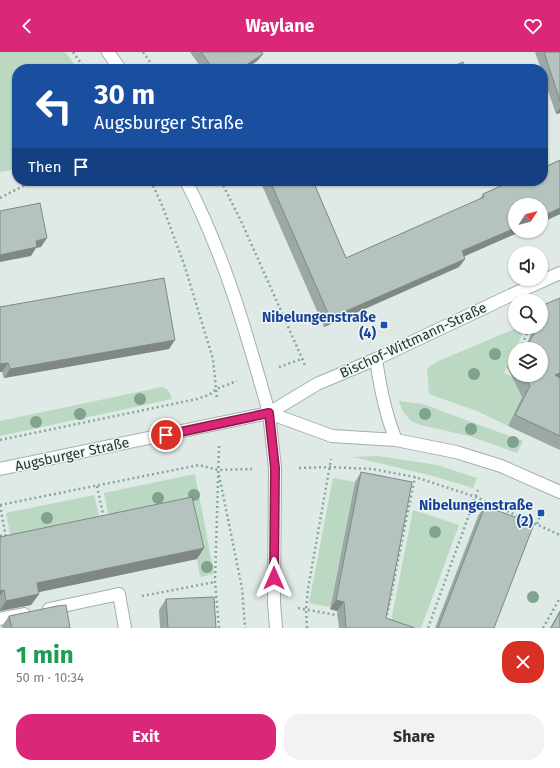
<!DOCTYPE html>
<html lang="en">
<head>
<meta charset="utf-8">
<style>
	body { margin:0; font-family:"Fira Sans",sans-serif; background:#f2f2f3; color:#2b2b33; height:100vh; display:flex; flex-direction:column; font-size:15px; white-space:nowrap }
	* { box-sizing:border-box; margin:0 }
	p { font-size:13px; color:#7c7c81 }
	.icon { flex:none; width:22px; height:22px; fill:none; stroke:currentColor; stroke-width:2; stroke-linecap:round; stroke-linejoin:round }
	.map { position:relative; height:576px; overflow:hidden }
	.side { display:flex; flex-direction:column; background:#fff; flex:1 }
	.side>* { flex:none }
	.banner { position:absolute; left:12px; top:12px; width:536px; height:122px; border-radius:16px; box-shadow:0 1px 3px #0004; background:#1a4fa0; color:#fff; overflow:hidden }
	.needle { width:26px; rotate:54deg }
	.fabs { position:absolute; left:508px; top:146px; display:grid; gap:8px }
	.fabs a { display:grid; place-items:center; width:40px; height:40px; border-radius:50%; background:#fff; box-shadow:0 1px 3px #0004; font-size:20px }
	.pin { position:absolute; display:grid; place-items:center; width:34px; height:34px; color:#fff; margin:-17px; border:2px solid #fff; border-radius:50%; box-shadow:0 1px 4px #0007 }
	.me { position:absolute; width:44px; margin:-22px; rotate:0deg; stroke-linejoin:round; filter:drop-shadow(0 0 3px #0008) }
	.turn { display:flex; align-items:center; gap:14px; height:84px; padding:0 16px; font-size:18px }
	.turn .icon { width:52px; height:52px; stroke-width:2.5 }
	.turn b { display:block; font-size:28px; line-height:34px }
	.then { display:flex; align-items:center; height:38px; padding:0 16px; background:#0003; gap:8px; font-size:15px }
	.round { display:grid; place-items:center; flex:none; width:42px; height:42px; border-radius:16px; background:#f2f2f3 }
	.headline { display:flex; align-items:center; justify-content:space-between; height:68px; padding:0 16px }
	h1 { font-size:24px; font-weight:700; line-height:30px; color:#1e9e55 }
	.button { display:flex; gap:8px; margin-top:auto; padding:8px 16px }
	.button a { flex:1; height:46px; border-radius:16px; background:#db2777; color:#fff; font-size:16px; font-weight:700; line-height:46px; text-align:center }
	.button a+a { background:#f2f2f3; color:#2b2b33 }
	header { display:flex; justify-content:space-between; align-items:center; height:52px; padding:0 16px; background:#db2777; color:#fff; font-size:18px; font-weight:700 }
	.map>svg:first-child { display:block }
	.green { fill:#bad8c2 }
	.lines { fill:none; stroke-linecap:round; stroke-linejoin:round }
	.service-casing { stroke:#a3b0ac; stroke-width:14 }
	.minor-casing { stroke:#a3b0ac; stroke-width:14 }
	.tertiary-casing { stroke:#a3b0ac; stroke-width:14 }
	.path { stroke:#83a99e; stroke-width:2.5; stroke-dasharray:2 3; stroke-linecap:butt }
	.service { stroke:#fff; stroke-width:12 }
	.minor { stroke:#fff; stroke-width:12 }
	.tertiary { stroke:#fff; stroke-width:12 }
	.tree { fill:#7fa38e }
	.wall { fill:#9ca8a3 }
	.shaded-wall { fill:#7f8885 }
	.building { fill:#b5c3be; stroke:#7f8885 }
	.route-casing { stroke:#8e194d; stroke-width:10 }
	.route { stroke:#db2777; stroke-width:7 }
	.transit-dot { fill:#1a4fb4; stroke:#eff6f3; stroke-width:1.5 }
	.labels { text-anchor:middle; stroke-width:3; stroke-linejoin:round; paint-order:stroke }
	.transit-label { font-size:14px; font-weight:bold; fill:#164399; stroke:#eff6f3; text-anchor:end }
	.street-label { font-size:14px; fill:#223732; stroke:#eff6f3 }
</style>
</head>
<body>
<header><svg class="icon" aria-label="back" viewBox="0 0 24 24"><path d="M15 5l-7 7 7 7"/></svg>Waylane<svg class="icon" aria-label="heart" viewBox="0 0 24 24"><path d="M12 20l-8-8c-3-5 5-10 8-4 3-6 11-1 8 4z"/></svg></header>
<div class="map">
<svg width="560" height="576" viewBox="0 0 560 576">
	<rect width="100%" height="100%" fill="#dfe9e5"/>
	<path class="green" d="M0 0H65L78 17H17V117L0 120Z
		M519 275H520L523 281 504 321 511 324 526 336 508 374 477 359 429 342 427 317 436 310Z
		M162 335C169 337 170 341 172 347L0 384V369Z
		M399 349 423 352 523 389 517 401 469 384 421 373 411 369 402 358Z
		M378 404 437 413 477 426 473 436 433 424 353 405Z
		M195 422 214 522 200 525 197 507 110 471 104 441Z
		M333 426 355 430 330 555 309 551Z
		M94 443 101 473 12 492 6 461Z
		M413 458 459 473 421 576H412L391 569Z"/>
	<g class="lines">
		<g class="service-casing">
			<path id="service" d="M49 557 119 542 125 576
				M0 567 24 562"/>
		</g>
		<g class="minor-casing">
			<path id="minor" d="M269 361 275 416 274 551 276 576"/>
		</g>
		<g class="tertiary-casing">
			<path id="tertiary" d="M108 0 120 17
				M186 129C224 202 247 282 269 361
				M376 307C380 335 385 362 396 388
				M269 361 317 332 376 307 507 245 560 221
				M0 417 269 361 332 384 396 388 456 400 501 414 560 440"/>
		</g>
		<path class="path" d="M73 0 85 17
			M143 0 155 17
			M151 129 162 153 184 212 213 307 217 347
			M221 129 242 171 305 313
			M0 146 27 132 39 129
			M520 297 528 279 526 275
			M279 315 302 307
			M0 388 197 347 209 343 216 337 237 329
			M219 394 215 530 219 576
			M299 416 330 415 372 417 415 425 476 445 560 483
			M219 423 242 536 245 576
			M97 434 104 467
			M0 453 199 413 218 418 252 417
			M0 453 6 486
			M537 472 541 461
			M0 484 6 483
			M142 544 215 530
			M298 556 341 564
			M386 568 415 425
			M307 576 306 557 308 537 331 407
			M428 576 478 438
			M543 576 560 546"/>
		<use href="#service" class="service"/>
		<use href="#minor" class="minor"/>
		<use href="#tertiary" class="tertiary"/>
	</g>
	<g class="tree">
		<circle cx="495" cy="302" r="6"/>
		<circle cx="474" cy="322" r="6"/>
		<circle cx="140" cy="347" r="6"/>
		<circle cx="80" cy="362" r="6"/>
		<circle cx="425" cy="362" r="6"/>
		<circle cx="36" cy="370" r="6"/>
		<circle cx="471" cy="377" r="6"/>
		<circle cx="513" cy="390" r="6"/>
		<circle cx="194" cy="443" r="6"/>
		<circle cx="158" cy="446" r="6"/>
		<circle cx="47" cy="466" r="6"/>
		<circle cx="435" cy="480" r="6"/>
		<circle cx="207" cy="515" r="6"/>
		<circle cx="533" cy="545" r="6"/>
	</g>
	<path class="wall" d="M190 0H262L263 2 257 9 246 17H202Z
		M535 0H560V61L556 62 543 24V17H541Z
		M560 108V162L464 204 465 207 459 215 324 275 261 131 259 132 258 129H313L346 206 479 148 483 142Z
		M560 246V398L508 374 522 345 507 315 514 305H515V323H541V297H524L533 278 531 275H541Z
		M0 255 169 297 4 326 2 320Z
		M361 420 386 566 415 576H339L337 559 330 557 355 430Z
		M485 454 494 576H435L478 464Z
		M0 485 197 507 38 540 39 542 31 553 0 559Z
		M166 547 216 576H160L159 558Z
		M560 558V576H550Z
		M9 564 70 576H2V574Z"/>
	<path class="shaded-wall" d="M263 2 257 9 246 17H240Z
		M560 56V61L556 62Z
		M560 156V162L541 171V165Z
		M515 176V179H522L456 208 462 199Z
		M47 186 41 195 36 196 31 204 0 210V203L36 189Z
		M465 207 459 215 324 275 330 266Z
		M175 288 169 297 4 326 10 317Z
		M8 311 2 320H0V312Z
		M560 321V329L555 323Z
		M204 496 197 507 30 542 37 531Z
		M4 538 0 544V539Z
		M39 542 31 553 0 559V558L6 549Z
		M336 548 344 550 337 559 330 557Z"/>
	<path class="building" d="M201 0H262L263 2 240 17H213Z
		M544 0H560V49Z
		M463 10 466 17H447Z
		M376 13 377 17H368Z
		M560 108V156L541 165V153H515V176L462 199 465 207 330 266 270 129H313L346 206 484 145 483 142 512 129H543V116Z
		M40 151 47 186 36 189 37 195 0 203V159Z
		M164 226 175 288 10 317 8 311 0 312V255Z
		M560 246V321L555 323 560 326V384L515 363 530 334 524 323H541V297H526L537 275H541V254Z
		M361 420 412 430 386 566 415 576H346L344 550 336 548Z
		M192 445 204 496 37 531 39 542 6 549 4 538 0 539V485Z
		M485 454 534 472 494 576H438Z
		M214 545 216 576H168L166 547Z
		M66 553 70 576H12L9 564 57 554Z
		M560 560V576H551Z"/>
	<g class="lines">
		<g class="route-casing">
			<path id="route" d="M166 383 269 361 275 416 274 526"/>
		</g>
		<use href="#route" class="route"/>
	</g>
	<g class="transit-dot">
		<rect x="380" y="269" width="8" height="8" rx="2"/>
		<rect x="537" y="457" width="8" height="8" rx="2"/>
	</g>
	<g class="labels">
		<g class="transit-label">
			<text x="376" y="270">Nibelungenstraße<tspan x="376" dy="16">(4)</tspan></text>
			<text x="533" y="458">Nibelungenstraße<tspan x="533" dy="16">(2)</tspan></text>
		</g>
		<g class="street-label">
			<text transform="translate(413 288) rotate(-25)" y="5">Bischof-Wittmann-Straße</text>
			<text transform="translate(72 402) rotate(-12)" y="5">Augsburger Straße</text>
		</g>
	</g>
</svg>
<div class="fabs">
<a><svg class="needle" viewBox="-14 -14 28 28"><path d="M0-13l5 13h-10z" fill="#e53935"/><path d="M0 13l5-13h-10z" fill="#7c7c81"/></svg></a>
<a><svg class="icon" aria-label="sound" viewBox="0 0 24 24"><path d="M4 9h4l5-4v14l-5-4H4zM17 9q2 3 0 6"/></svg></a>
<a><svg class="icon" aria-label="search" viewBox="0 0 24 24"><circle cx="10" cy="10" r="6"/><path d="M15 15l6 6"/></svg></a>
<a><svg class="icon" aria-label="layers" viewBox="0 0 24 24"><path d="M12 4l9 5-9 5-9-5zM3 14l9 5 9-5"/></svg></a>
</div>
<div class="pin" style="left:166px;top:383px;background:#d93025"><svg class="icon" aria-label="arrive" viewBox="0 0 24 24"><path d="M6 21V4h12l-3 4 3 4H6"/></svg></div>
<svg class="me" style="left:274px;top:526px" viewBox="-20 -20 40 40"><path d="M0-17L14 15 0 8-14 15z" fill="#db2777" stroke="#fff" stroke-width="4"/></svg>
<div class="banner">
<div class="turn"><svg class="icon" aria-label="left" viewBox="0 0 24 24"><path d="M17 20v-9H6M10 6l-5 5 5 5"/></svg><div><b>30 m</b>Augsburger Straße</div></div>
<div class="then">Then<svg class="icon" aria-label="arrive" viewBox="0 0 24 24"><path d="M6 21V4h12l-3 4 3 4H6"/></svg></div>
</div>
</div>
<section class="side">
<div class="headline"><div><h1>1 min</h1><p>50 m · 10:34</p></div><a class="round" style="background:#d93025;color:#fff"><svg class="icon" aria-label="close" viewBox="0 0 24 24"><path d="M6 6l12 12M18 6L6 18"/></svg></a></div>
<div class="button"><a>Exit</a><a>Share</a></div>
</section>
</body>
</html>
